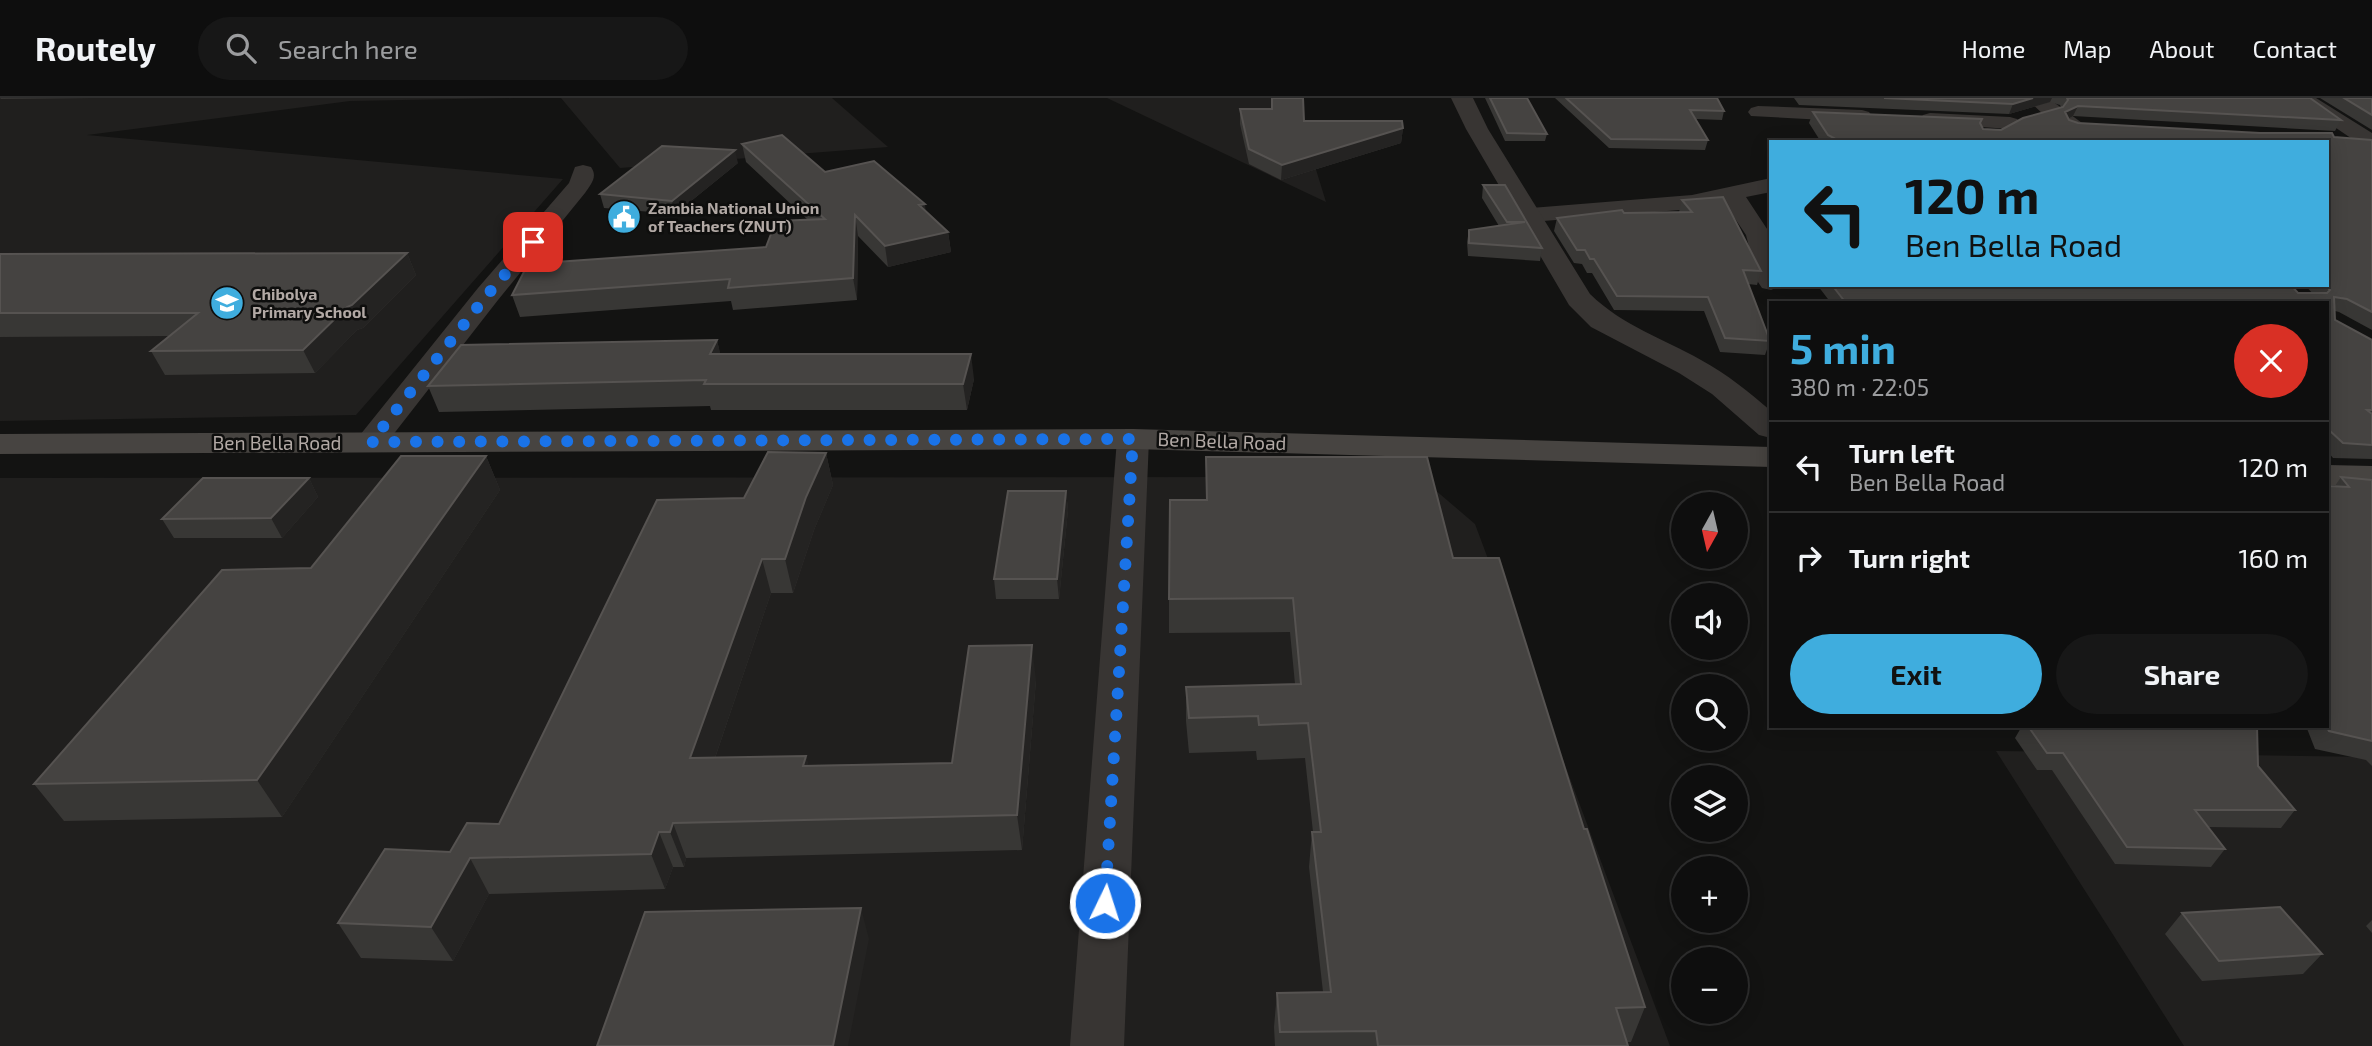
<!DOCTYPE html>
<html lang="en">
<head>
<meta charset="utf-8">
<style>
	body { margin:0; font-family:"Exo 2",sans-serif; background:#171717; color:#f1f3f6; height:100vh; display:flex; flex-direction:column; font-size:26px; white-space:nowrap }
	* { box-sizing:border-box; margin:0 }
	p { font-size:23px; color:#9b9c9e }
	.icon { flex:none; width:38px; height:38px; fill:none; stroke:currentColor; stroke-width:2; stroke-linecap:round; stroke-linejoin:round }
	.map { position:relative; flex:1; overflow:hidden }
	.sheet { position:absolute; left:1769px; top:203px; width:560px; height:427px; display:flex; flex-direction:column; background:#0e0e0e; border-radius:0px; box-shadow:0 4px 18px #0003,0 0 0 2px #2e2e2e }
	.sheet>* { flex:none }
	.banner { position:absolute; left:1769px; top:42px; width:560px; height:147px; border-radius:0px; box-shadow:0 4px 18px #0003,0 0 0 2px #2e2e2e; background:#3fadde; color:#111; overflow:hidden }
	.needle { width:46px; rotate:188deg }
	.tools { position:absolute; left:1671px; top:394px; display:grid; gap:14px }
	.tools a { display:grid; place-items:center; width:77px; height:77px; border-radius:50%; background:#0e0e0e; box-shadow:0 4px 18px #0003,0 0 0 2px #2e2e2e; font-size:35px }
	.pin { position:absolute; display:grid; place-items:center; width:60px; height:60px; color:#fff; margin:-30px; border-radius:14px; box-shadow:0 4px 10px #0006 }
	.me { position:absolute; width:77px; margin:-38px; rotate:4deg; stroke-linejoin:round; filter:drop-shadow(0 0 5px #0008) }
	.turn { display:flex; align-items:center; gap:24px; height:147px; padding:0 21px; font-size:32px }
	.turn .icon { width:91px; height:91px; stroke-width:2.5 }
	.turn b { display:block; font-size:49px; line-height:60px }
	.round { display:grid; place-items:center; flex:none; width:74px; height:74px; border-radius:37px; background:#171717 }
	.overview { display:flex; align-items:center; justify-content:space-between; height:119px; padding:0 21px }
	h1 { font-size:42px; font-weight:700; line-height:52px; color:#3fadde }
	.button { display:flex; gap:14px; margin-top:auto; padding:14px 21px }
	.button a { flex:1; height:80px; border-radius:42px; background:#3fadde; color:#111; font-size:28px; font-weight:700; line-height:80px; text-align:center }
	.button a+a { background:#171717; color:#f1f3f6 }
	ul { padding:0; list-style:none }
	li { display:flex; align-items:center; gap:21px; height:91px; padding:0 21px; border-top:2px solid #2e2e2e }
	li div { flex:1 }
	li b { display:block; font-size:26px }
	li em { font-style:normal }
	header { display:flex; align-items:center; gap:42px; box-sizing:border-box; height:98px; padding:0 35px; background:#0e0e0e; border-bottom:2px solid #2e2e2e }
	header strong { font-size:33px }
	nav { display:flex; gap:38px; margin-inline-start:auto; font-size:24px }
	.search { width:490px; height:63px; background:#171717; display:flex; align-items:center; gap:18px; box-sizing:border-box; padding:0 24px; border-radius:38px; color:#9b9c9e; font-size:26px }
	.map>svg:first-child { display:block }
	.built { fill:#201f1e }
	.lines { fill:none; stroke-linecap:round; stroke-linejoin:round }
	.minor { fill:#383533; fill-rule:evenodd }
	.tertiary { fill:#383533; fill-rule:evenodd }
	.secondary { fill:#474441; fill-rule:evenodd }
	.wall { fill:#383735 }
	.shaded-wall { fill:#242322 }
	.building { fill:#454341; stroke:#565351; stroke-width:2 }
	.route { stroke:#1a73e8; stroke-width:12; stroke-dasharray:0 21.6 }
	.labels { text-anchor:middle; stroke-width:5; stroke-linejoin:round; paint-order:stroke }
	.far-poi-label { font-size:16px; font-weight:bold; fill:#b2a9a5; stroke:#0e0e0d; text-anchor:start }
	.street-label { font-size:19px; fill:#b2a9a5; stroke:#0e0e0d }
</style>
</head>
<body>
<header>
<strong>Routely</strong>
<div class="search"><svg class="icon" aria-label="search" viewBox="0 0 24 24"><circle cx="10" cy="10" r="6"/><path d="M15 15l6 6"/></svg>Search here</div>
<nav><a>Home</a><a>Map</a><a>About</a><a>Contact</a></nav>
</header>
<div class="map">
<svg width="2372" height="948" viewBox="0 0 2372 948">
	<rect width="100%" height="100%" fill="#131312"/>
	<path class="built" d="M0 0H515L350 3 87 37 563 81 356 317 0 323Z
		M561 0H832L888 49 620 70Z
		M1107 0H1294L1326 104Z
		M1420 379 1475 426 1670 948H0V380Z
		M1996 653 2372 659V948H2184Z"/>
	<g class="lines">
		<path class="minor" d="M2026 0H2048L2108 44H2082L2044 17Z
			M2292 0H2316L2372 35V51L2364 49Z
			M1758 8 1862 12 1869 14 1872 18 1869 22 1862 24 1751 18 1748 14 1751 10Z
			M1930 15 2010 19 2017 21 2021 25 2017 29 2010 31 1923 25 1920 21 1923 17Z
			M583 67 591 69C598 79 591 86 585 95L498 202 382 351 371 354 360 351 355 344 360 337 478 190 569 85 575 69Z
			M1771 80V94L1746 99 1771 137V187H1782L1771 192 1762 190 1758 184 1746 137 1724 104 1692 111 1531 124 1522 122 1519 117 1522 112 1531 110 1692 97Z
			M1133 331 1144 334 1149 341 1124 948H1070L1117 341 1122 334Z"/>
		<path class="tertiary" d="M1451 0H1473L1488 31 1590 196C1624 229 1661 239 1701 262 1727 276 1749 294 1771 313V340L1759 337 1712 296 1679 275 1591 229 1569 207 1466 31Z"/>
		<path class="secondary" d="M1133 331 1771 349V369L1133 351 0 356V336Z
			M2328 367 2372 368V390L2328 387Z"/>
	</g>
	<path class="wall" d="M0 0H93L1 1Z
		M1485 0H1527L1547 36 1545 43H1505Z
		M1555 0H1717L1724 13 1722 22 1696 21 1708 42 1705 52 1609 50Z
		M1794 0H2310L2341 22 2335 33 2073 18 2068 21 2078 25 2372 42V232L2339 214 2335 213V222L2372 242V361L2333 360 2328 354V205H1831L1818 188 1917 187 1920 190 1998 188 1997 187H2291L2298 195H2312L2305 187H2328V44H1821L1809 25 1813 14 1980 26 1983 31 2001 32 2061 9 2060 7 2050 4 2009 16 1799 7Z
		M2320 0H2372V32Z
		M1240 11 1304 23 1403 30 1401 45 1281 82 1249 66 1240 26Z
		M742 46 825 74 926 114 948 134 951 154 888 169 858 138 857 202 733 212 731 203 520 219 512 197 766 149 808 122 746 64Z
		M738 65 675 116 604 110 600 96Z
		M1483 87H1505L1542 150 1540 163 1468 158 1467 144 1469 132 1499 128 1482 100Z
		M1682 102 1761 173 1757 187 1748 186 1770 243 1765 257 1720 254 1704 213 1614 212 1592 175H1587L1582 166 1574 165 1554 133 1557 120 1624 115 1679 114Z
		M407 155 416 177 363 230 357 232 315 275 165 277 151 253 170 238 0 239V156Z
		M717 242 720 256 974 281 967 312H711L710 308 439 314 428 288Z
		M826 355 833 387 814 432 793 495H771L715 660 806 658 808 667 952 665 1036 582 1022 752 686 760 684 769H673L665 791 489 796 453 863 361 860 338 825 450 754 499 726 744 400Z
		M486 358 500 392 282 719 64 723 34 686 311 470Z
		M1206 359 1453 460 1584 731 1645 909 1631 944H1626L1628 948H1275L1274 929 1277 895 1323 894 1309 769 1312 734H1313L1305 660 1257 662 1256 653 1189 655 1186 623V589L1295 586 1290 534 1169 535V501L1206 402Z
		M2341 379 2372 382V668L2366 662 2315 651 2306 628H2328L2335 388Z
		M309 380 318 399 282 440H174L162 421Z
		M1066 393 1068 412 1059 501H996L994 481Z
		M2022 628H2257L2258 668 2295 712 2281 730 2208 729 2225 751 2211 769 2115 766 2052 672H2037L2015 640Z
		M2182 815 2322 856 2303 876 2202 883 2165 836Z
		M2372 822V835L2366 828Z"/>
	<path class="shaded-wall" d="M2033 0H2052L2050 4 2009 16 2013 6Z
		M2078 8 2073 18 2060 25 2065 14Z
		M1403 30 1401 45 1281 82 1282 67Z
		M735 52 738 65 675 116 672 103Z
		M925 106 927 126 919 107Z
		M855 117 858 138 857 202 853 180Z
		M948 134 951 154 888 169 885 148Z
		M407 155 416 177 363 230 357 232 315 275 303 252 347 209Z
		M717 242 723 267 710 256Z
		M971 256 974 281 967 312 963 286Z
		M826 355 833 387 814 432 793 495 785 461 806 399Z
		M486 358 500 392 282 719 257 682Z
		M309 380 318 399 282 440 271 420Z
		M1066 393 1068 412 1059 501 1057 481Z
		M762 461 771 495 703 695 690 660Z
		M1032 547 1036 582 1022 752 1017 717Z
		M806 658 815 693 803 668Z
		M673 725 686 760 684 769 670 734Z
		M659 734 673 769 665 791 651 756Z
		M470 760 489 796 453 863 431 829Z
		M861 810 869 841 848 948H833Z"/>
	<path class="building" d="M1272 0H1303L1304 23H1402L1403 30 1282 67 1249 51 1240 11H1272Z
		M1490 0H1527L1547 36 1507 35Z
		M1566 0H1717L1724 13 1690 12 1708 42 1611 41Z
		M1884 0H2033L2013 6Z
		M2067 0H2310L2341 22 2078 8 2065 14 2069 22 2078 25 2260 35H2332L2334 39 2372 42V214L2347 201 2334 199 2335 222 2372 242V312H2367L2372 316V347L2343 345 2328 331V205H1846L1832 187H1917L1920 190 2017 188 2016 187H2291L2298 195H2327L2330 192 2325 187H2328V44H1841L1828 37 1813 14 1982 21 1980 25 1983 31 2001 32 2023 20 2063 9 2068 2Z
		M2344 0H2372V17Z
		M782 37 825 74 874 63 925 106 919 107 948 134 885 148 855 117 853 180 728 190 730 181 512 197 528 166 766 149 776 123 825 121 742 46Z
		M662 48 735 52 672 103 600 96Z
		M1483 87H1505L1542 150 1469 145V132L1525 124H1507Z
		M1723 99 1761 173 1743 172 1770 243 1725 240 1708 199 1617 198 1594 161H1590L1585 152H1577L1557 120 1622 112 1624 115 1692 114 1682 102Z
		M407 155 352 207 347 209 303 252 151 253 198 215H0V156Z
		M717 242 710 256H971L963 286H704L706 282 428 288 461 247Z
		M768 354 826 355 806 399 785 461H762L690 660 806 658 803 668 952 665 969 548 1032 547 1017 717 673 725 670 734H659L651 756 470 760 431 829 338 825 385 751 450 754 467 725 499 726 657 402 744 400Z
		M401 358H486L257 682 34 686 222 472 311 470Z
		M1206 359H1427L1453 460H1499L1584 731H1587L1645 909 1616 910 1628 948H1378L1376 933 1280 934 1277 895 1331 894 1312 734H1321L1308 625 1259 627 1258 618 1189 620 1186 589 1301 586 1293 500 1169 501 1170 402H1207Z
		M2341 379 2372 382V643L2329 633 2326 628H2328V388L2349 389Z
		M203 380H309L271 420 162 421Z
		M1008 393H1066L1057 481H994Z
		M2028 628H2257L2258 668 2295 712H2195L2225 751 2127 749 2063 655H2047Z
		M2280 809 2322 856 2219 863 2182 815Z
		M861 810 833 948H597L645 814Z"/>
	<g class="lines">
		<path class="route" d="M533 144 488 196 371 344 1133 341 1105 805"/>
	</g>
	<defs>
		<g id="civic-disc" transform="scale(1.75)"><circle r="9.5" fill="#3fadde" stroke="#0e0e0d"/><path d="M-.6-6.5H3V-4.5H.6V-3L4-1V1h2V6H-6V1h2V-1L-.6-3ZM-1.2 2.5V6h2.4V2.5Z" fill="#fff"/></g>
		<g id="school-disc" transform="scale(1.75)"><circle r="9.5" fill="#3fadde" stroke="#0e0e0d"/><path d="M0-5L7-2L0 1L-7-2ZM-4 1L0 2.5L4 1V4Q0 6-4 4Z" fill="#fff"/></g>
	</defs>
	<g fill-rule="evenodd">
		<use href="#civic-disc" x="624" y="119"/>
		<use href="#school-disc" x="227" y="205"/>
	</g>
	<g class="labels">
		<g class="far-poi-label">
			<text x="648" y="116">Zambia National Union<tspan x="648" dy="18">of Teachers (ZNUT)</tspan></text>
			<text x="252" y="202">Chibolya<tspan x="252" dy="18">Primary School</tspan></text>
		</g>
		<g class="street-label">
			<text transform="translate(1222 343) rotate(2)" y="7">Ben Bella Road</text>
			<text x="277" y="352">Ben Bella Road</text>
		</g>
	</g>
</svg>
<div class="tools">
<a><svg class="needle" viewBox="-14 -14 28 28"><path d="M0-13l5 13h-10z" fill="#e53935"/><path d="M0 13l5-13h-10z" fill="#9b9c9e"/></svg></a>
<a><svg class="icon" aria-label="sound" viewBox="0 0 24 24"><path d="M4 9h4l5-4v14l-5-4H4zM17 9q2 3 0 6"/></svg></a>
<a><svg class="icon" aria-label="search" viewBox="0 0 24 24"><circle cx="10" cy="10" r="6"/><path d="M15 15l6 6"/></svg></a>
<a><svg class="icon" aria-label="layers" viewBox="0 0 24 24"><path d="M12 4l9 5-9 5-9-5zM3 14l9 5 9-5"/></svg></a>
<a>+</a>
<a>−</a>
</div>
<div class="pin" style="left:533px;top:144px;background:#d93025"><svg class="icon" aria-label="arrive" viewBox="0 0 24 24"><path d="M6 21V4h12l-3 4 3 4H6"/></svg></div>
<svg class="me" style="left:1105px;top:805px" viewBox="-20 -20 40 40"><circle r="17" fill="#1a73e8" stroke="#fff" stroke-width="3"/><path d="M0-11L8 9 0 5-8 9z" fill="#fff"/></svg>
<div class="banner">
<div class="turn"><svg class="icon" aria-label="left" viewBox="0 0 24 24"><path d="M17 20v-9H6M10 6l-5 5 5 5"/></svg><div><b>120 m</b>Ben Bella Road</div></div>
</div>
<section class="sheet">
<div class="overview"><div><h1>5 min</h1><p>380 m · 22:05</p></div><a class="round" style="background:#d93025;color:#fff"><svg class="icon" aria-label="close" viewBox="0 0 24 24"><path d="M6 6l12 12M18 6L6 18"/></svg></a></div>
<ul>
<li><svg class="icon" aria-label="left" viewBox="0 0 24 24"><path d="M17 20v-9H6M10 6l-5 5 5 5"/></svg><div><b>Turn left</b><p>Ben Bella Road</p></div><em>120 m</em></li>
<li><svg class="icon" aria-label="right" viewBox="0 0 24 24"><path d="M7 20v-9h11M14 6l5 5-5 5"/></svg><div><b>Turn right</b></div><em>160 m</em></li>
</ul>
<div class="button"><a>Exit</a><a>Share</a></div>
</section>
</div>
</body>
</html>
